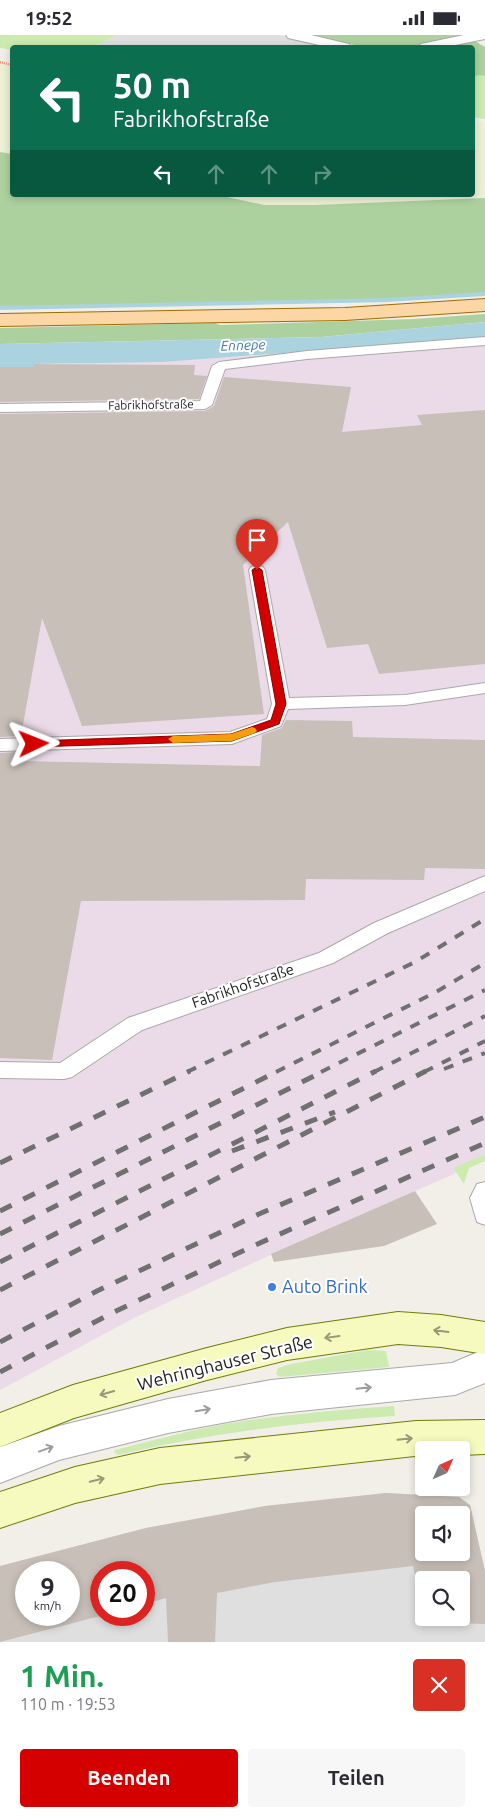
<!DOCTYPE html>
<html lang="de">
<head>
<meta charset="utf-8">
<style>
	body { margin:0; font-family:Ubuntu,sans-serif; background:#f7f7f7; color:#2b2b33; height:100vh; display:flex; flex-direction:column; font-size:19px; white-space:nowrap }
	* { box-sizing:border-box; margin:0 }
	p { font-size:16px; color:#7c7c81 }
	.icon { flex:none; width:28px; height:28px; fill:none; stroke:currentColor; stroke-width:2; stroke-linecap:round; stroke-linejoin:round }
	.map { position:relative; height:1607px; overflow:hidden }
	.details { display:flex; flex-direction:column; background:#fff; flex:1 }
	.details>* { flex:none }
	.hud { position:absolute; left:10px; top:10px; width:465px; height:152px; border-radius:5px; box-shadow:0 2px 8px #0003; background:#0b6e4f; color:#fff; overflow:hidden }
	.needle { width:32px; rotate:45deg }
	.fabs { position:absolute; left:415px; top:1406px; display:grid; gap:10px }
	.fabs a { display:grid; place-items:center; width:55px; height:55px; border-radius:5px; background:#fff; box-shadow:0 2px 8px #0003; font-size:25px }
	.speed { position:absolute; left:15px; top:1526px; display:flex; gap:10px; font-size:25px; font-weight:700; text-align:center }
	.speed>* { display:grid; place-content:center; width:65px; height:65px; border-radius:50%; background:#fff; box-shadow:0 2px 8px #0003; line-height:1 }
	.speed small { font-size:12px; font-weight:400 }
	.speed .limit { border:8px solid #d22; background:#fff; color:#111 }
	.pin { position:absolute; display:grid; place-items:center; width:42px; height:42px; color:#fff; margin:-51px -21px; border-radius:50% 50% 50% 0; rotate:-45deg; box-shadow:0 0 5px #0007 }
	.pin .icon { rotate:45deg }
	.me { position:absolute; width:55px; margin:-28px; rotate:88deg; stroke-linejoin:round; filter:drop-shadow(0 0 4px #0008) }
	.turn { display:flex; align-items:center; gap:18px; height:105px; padding:0 20px; font-size:22px }
	.turn .icon { width:65px; height:65px; stroke-width:2.5 }
	.turn b { display:block; font-size:35px; line-height:42px }
	.lanes { display:flex; align-items:center; height:48px; padding:0 20px; background:#0003; justify-content:center; gap:25px; direction:ltr }
	.lanes .off { opacity:.35 }
	.round { display:grid; place-items:center; flex:none; width:52px; height:52px; border-radius:5px; background:#f7f7f7 }
	.headline { display:flex; align-items:center; justify-content:space-between; height:85px; padding:0 20px }
	h1 { font-size:30px; font-weight:700; line-height:38px; color:#1e9e55 }
	.cta { display:flex; gap:10px; margin-top:auto; padding:10px 20px }
	.cta a { flex:1; height:58px; border-radius:5px; background:#d40000; color:#fff; font-size:20px; font-weight:700; line-height:58px; text-align:center }
	.cta a+a { background:#f7f7f7; color:#2b2b33 }
	.status { display:flex; justify-content:space-between; align-items:center; height:35px; padding:0 25px; background:#fff; direction:ltr }
	.status svg { height:14px; fill:currentColor }
	.map>svg:first-child { display:block }
	.residential { fill:#e0dfdf; fill-rule:evenodd }
	.industrial { fill:#ebdbe8 }
	.farmland { fill:#eef0d5 }
	.grass { fill:#cdebb0 }
	.forest { fill:#add19e }
	.water { fill:#aad3df }
	.lines { fill:none; stroke-linecap:round; stroke-linejoin:round }
	.stream { fill:#aad3df; fill-rule:evenodd }
	.building { fill:#c7bfb8; fill-rule:evenodd }
	.lane-casing { stroke:#a9a9a9; stroke-width:2 }
	.street-casing { stroke:#a9a9a9; stroke-width:2 }
	.secondary-casing { stroke:#707d05; stroke-width:2 }
	.primary-casing { stroke:#a06b00; stroke-width:2 }
	.path { stroke:#fa8072; stroke-width:2; stroke-dasharray:1 1; stroke-linecap:butt }
	.lane { fill:#fff; fill-rule:evenodd }
	.street { fill:#fff; fill-rule:evenodd }
	.secondary { fill:#f7fabf; fill-rule:evenodd }
	.primary { fill:#fcd6a4; fill-rule:evenodd }
	.rail-far1 { stroke:#707070; stroke-width:4; stroke-dasharray:10 10; stroke-linecap:butt }
	.rail { stroke:#707070; stroke-width:5; stroke-dasharray:13 13; stroke-linecap:butt }
	.oneway { stroke:#979978 }
	.oneway2 { stroke:#9c9c9c }
	.route { fill:#d40000; stroke:#8a0000 }
	.slow { fill:#f59e0b }
	.shop-dot { fill:#3f7fe0; stroke:#fff; stroke-width:2 }
	.labels { text-anchor:middle; stroke-width:4; stroke-linejoin:round; paint-order:stroke }
	.far-street-label { font-size:12px; fill:#222; stroke:#fff }
	.far-water-label { font-size:14px; font-style:italic; fill:#4a7aab; stroke:#fff }
	.street-label { font-size:15px; fill:#222; stroke:#fff }
	.near-shop-label { font-size:18px; fill:#366cbe; stroke:#fff; text-anchor:start }
	.near-street-label { font-size:18px; fill:#222; stroke:#fff }
</style>
</head>
<body>
<div class="status"><b>19:52</b><svg viewBox="0 0 49 12"><path d="M0 12V9h3v3zM5 12V6h3v6zM10 12V3h3v9zM15 12V0h3v12zM26 1h20v11H26zM47 4h2v5h-2z"/></svg></div>
<div class="map">
<svg width="485" height="1607" viewBox="0 0 485 1607">
	<rect width="100%" height="100%" fill="#f2efe9"/>
	<path class="residential" d="M118 0H279L317 9 311 12H92Z
		M386 1458 459 1462 470 1470 485 1536V1607H0V1531L146 1493 265 1471ZM424 1480H461V1518H424ZM26 1538H69V1580H26ZM101 1538H144V1580H101ZM424 1545H461V1582H424Z"/>
	<path class="industrial" d="M485 303V1119L453 1133 456 1138 288 1212 134 1283 0 1355V332L268 320 312 315Z"/>
	<path class="farmland" d="M0 25 12 27V119L0 117Z
		M473 86 485 88V163L315 170H264L218 160H472Z"/>
	<path class="grass" d="M0 0H118L92 12H12V15L0 13Z
		M478 39 485 41V84L473 82 472 43Z
		M485 1119V1126L469 1133 464 1149 453 1133Z
		M368 1315 386 1316 389 1332 280 1342 276 1339 278 1333 291 1329Z
		M394 1371 395 1381C300 1387 210 1398 118 1420L114 1417 115 1415C150 1406 184 1397 219 1390 277 1380 336 1375 394 1371Z"/>
	<path class="forest" d="M312 0H485L419 12H363Z
		M475 6 485 12V41L478 40 473 42 472 12H442Z
		M0 117 12 119V160H218L264 170H315L485 163V258L386 264 0 272Z
		M485 279V287L321 302 0 309V293L215 288 220 290 414 284Z"/>
	<path class="water" d="M485 287V303L162 327 34 329 33 332H0V309L321 302Z"/>
	<g class="lines">
		<path class="stream" d="M485 257V261L386 267 0 275V271L386 263Z"/>
	</g>
	<path class="building" d="M34 329 195 330 194 340 207 341 199 364 0 367V332H33Z
		M224 342 351 352 342 397 422 390 417 380 485 375V629L379 639 368 609 327 613 288 487 243 530 264 679 82 691 42 583 21 701 0 702V379L205 376 214 371Z
		M286 685 352 686 353 702 485 705V834L425 833 424 845 306 844 305 865 81 866 52 1025 0 1023V718L18 717 17 726 260 731 262 700 282 693Z
		M415 1156 437 1189 384 1211 274 1227 271 1219Z
		M386 1458 459 1462 470 1470 485 1536V1589L425 1587 413 1531 275 1547 217 1558 215 1607H168L166 1563 144 1569V1538H101V1580H104L0 1607V1531L146 1493 265 1471ZM424 1480H461V1518H424ZM26 1538H69V1580H26ZM424 1545H461V1582H424Z"/>
	<g class="lines">
		<g class="lane-casing">
			<path id="lane" d="M485 302V310L307 324 225 334 212 370 205 374 0 377V369L200 366 212 331 219 327 307 316Z
				M257 530 263 532 265 535 289 663 405 660 485 648V658L405 670 288 674 281 691 232 709 0 716V704L230 697 267 684 272 669 249 535 251 532Z
				M485 841V856L388 898 333 928 142 995 72 1042 64 1044 0 1043V1027L60 1028 128 983 319 918 374 888Z
				M485 1147V1190L477 1187 470 1163 477 1149Z"/>
		</g>
		<g class="street-casing">
			<path id="street" d="M286 0H311L349 9 351 12H328L288 3Z
				M464 0H485V4L445 12H419L421 9Z
				M485 1314V1348L455 1360 271 1379 168 1398 59 1425 0 1448V1412L59 1391 168 1364 271 1345 452 1328Z"/>
		</g>
		<g class="secondary-casing">
			<path id="secondary" d="M398 1277 441 1280 485 1287V1319L441 1312 398 1309 287 1325 207 1345 74 1383 0 1412V1378L73 1350 207 1313 287 1293Z
				M485 1385V1419L461 1420V1415H424V1420L160 1449 75 1468 0 1493V1457L75 1432 160 1413 416 1386Z"/>
		</g>
		<g class="primary-casing">
			<path id="primary" d="M485 264V276L345 285 0 291V279L345 273Z"/>
		</g>
		<path class="path" d="M0 27 12 30"/>
		<use href="#lane" class="lane"/>
		<use href="#street" class="street"/>
		<use href="#secondary" class="secondary"/>
		<use href="#primary" class="primary"/>
		<path class="rail-far1" d="M444 1034 485 1018
			M187 1037 415 927 485 884
			M276 1037 436 957 485 928
			M321 1037 485 955
			M374 1037 485 981
			M424 1037 485 1006"/>
		<path class="rail" d="M232 1116 335 1077
			M0 1128 190 1036
			M0 1176 278 1036
			M0 1199 324 1036
			M0 1227 376 1036
			M0 1255 426 1036
			M0 1307 97 1256 259 1179 485 1082
			M0 1337 114 1277 253 1211 485 1108"/>
	</g>
	<defs><path id="oneway-shaft" d="M-6 0H5M1.5-3L5.5 0L1.5 3" fill="none" stroke-width="1.6" stroke-linecap="round" stroke-linejoin="round" transform="scale(1.25)"/></defs>
	<g class="oneway">
		<use href="#oneway-shaft" transform="translate(441 1296) rotate(-173)"/>
		<use href="#oneway-shaft" transform="translate(332 1302) rotate(172)"/>
		<use href="#oneway-shaft" transform="translate(107 1358) rotate(164)"/>
		<use href="#oneway-shaft" transform="translate(405 1404) rotate(-6)"/>
		<use href="#oneway-shaft" transform="translate(243 1422) rotate(-6)"/>
		<use href="#oneway-shaft" transform="translate(97 1445) rotate(-14)"/>
	</g>
	<g class="oneway2">
		<use href="#oneway-shaft" transform="translate(364 1353) rotate(-6)"/>
		<use href="#oneway-shaft" transform="translate(203 1375) rotate(-10)"/>
		<use href="#oneway-shaft" transform="translate(46 1414) rotate(-20)"/>
	</g>
	<path class="route" d="M257 532 262 535 286 669 279 689 232 706 30 712 29 709 30 707 34 706 231 699 271 685 276 669 252 535Z"/>
	<path class="slow" d="M252 692 255 693 257 696 255 698 232 706 173 708 168 704 173 701 231 699Z"/>
	<circle class="shop-dot" cx="272" cy="1252" r="5"/>
	<g class="labels">
		<g class="far-street-label">
			<text transform="translate(151 370) rotate(-1)" y="4">Fabrikhofstraße</text>
		</g>
		<g class="far-water-label">
			<text transform="translate(243 310) rotate(-2)" y="5">Ennepe</text>
		</g>
		<g class="street-label">
			<text transform="translate(243 951) rotate(-19)" y="5">Fabrikhofstraße</text>
		</g>
		<g class="near-shop-label">
			<text x="282" y="1258">Auto Brink</text>
		</g>
		<g class="near-street-label">
			<text transform="translate(225 1328) rotate(-14)" y="6">Wehringhauser Straße</text>
		</g>
	</g>
</svg>
<div class="fabs">
<a><svg class="needle" viewBox="-14 -14 28 28"><path d="M0-13l5 13h-10z" fill="#e53935"/><path d="M0 13l5-13h-10z" fill="#7c7c81"/></svg></a>
<a><svg class="icon" aria-label="sound" viewBox="0 0 24 24"><path d="M4 9h4l5-4v14l-5-4H4zM17 9q2 3 0 6"/></svg></a>
<a><svg class="icon" aria-label="search" viewBox="0 0 24 24"><circle cx="10" cy="10" r="6"/><path d="M15 15l6 6"/></svg></a>
</div>
<div class="speed"><div>9<small>km/h</small></div><div class="limit">20</div></div>
<div class="pin" style="left:257px;top:535px;background:#d93025"><svg class="icon" aria-label="arrive" viewBox="0 0 24 24"><path d="M6 21V4h12l-3 4 3 4H6"/></svg></div>
<svg class="me" style="left:34px;top:709px" viewBox="-20 -20 40 40"><path d="M0-17L14 15 0 8-14 15z" fill="#d40000" stroke="#fff" stroke-width="4"/></svg>
<div class="hud">
<div class="turn"><svg class="icon" aria-label="left" viewBox="0 0 24 24"><path d="M17 20v-9H6M10 6l-5 5 5 5"/></svg><div><b>50 m</b>Fabrikhofstraße</div></div>
<div class="lanes"><svg class="icon" aria-label="left" viewBox="0 0 24 24"><path d="M17 20v-9H6M10 6l-5 5 5 5"/></svg><svg class="icon off" aria-label="ahead" viewBox="0 0 24 24"><path d="M12 20V5M6 11l6-6 6 6"/></svg><svg class="icon off" aria-label="ahead" viewBox="0 0 24 24"><path d="M12 20V5M6 11l6-6 6 6"/></svg><svg class="icon off" aria-label="right" viewBox="0 0 24 24"><path d="M7 20v-9h11M14 6l5 5-5 5"/></svg></div>
</div>
</div>
<section class="details">
<div class="headline"><div><h1>1 Min.</h1><p>110 m · 19:53</p></div><a class="round" style="background:#d93025;color:#fff"><svg class="icon" aria-label="close" viewBox="0 0 24 24"><path d="M6 6l12 12M18 6L6 18"/></svg></a></div>
<div class="cta"><a>Beenden</a><a>Teilen</a></div>
</section>
</body>
</html>
